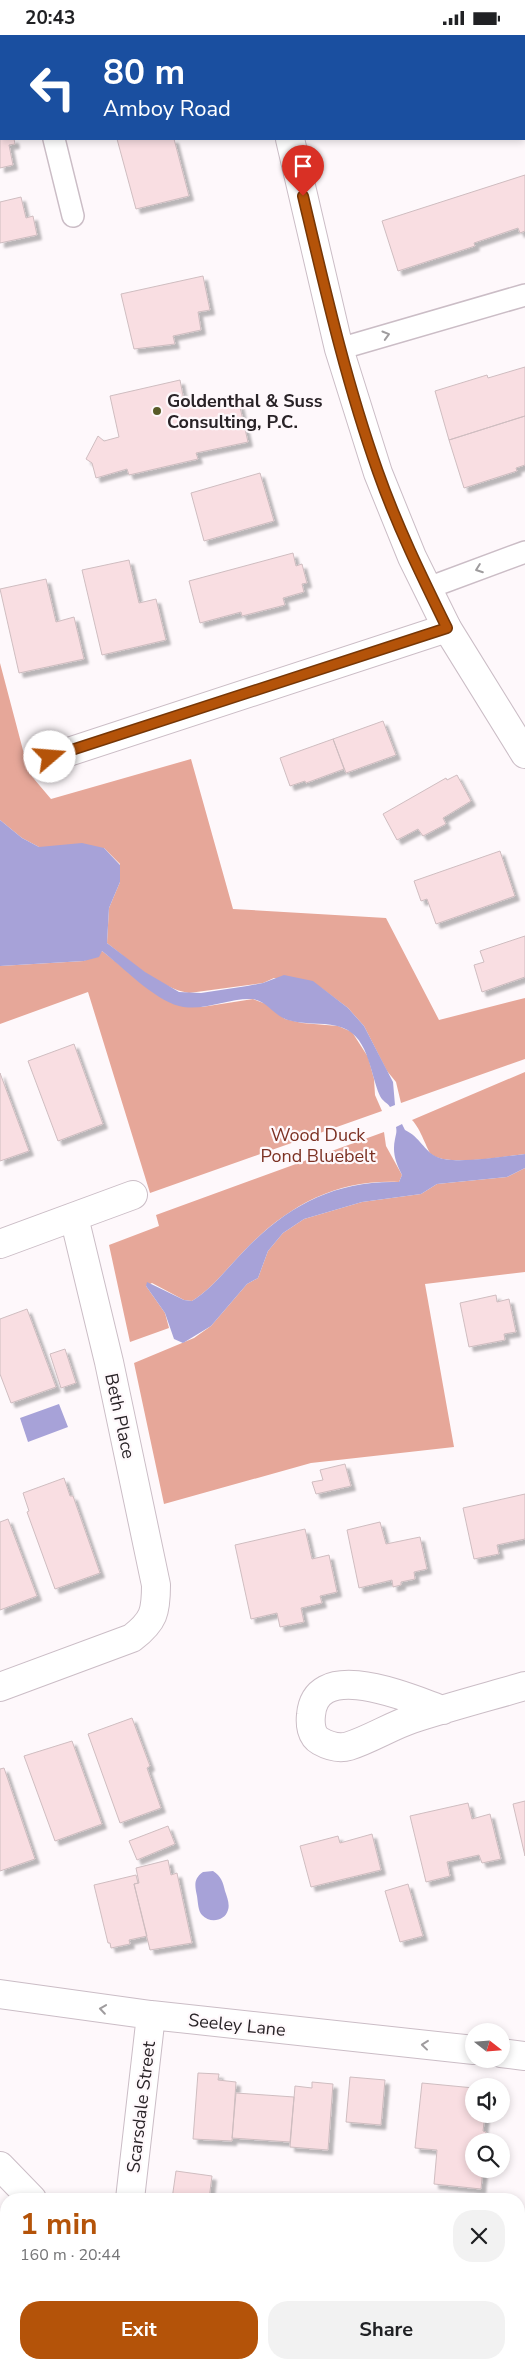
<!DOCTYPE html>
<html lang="en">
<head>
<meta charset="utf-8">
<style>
	body { margin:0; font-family:"Nunito Sans",sans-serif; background:#f2f2f2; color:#202124; height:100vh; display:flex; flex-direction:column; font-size:19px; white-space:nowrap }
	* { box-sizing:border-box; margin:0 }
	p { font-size:16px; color:#757577 }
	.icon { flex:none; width:28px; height:28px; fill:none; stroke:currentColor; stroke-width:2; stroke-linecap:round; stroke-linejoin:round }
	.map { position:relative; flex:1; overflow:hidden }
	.details { position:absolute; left:0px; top:2158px; width:525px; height:176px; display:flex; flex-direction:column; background:#fff; border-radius:20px 20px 0 0; box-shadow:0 2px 8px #0003 }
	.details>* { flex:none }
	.banner { position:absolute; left:0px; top:0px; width:525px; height:105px; box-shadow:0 2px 8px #0003; background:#1a4fa0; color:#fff; overflow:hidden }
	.needle { width:32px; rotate:107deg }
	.fabs { position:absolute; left:465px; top:1988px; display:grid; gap:10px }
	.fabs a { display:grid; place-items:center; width:45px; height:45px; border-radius:50%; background:#fff; box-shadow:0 2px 8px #0003; font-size:25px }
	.pin { position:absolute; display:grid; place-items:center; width:42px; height:42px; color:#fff; margin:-51px -21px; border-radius:50% 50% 50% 0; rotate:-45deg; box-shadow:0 0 5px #0007 }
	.pin .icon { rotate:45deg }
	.me { position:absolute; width:55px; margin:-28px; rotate:72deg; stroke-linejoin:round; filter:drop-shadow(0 0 4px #0008) }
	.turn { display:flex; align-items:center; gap:18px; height:105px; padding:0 20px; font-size:22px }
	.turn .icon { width:65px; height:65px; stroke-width:2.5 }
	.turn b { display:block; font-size:35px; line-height:42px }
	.round { display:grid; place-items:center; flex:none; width:52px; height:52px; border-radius:20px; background:#f2f2f2 }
	.head { display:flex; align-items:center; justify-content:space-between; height:85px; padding:0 20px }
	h1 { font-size:30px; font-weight:700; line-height:38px; color:#b45309 }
	.primary-button { display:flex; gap:10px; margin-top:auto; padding:10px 20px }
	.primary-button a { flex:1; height:58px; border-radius:20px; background:#b45309; color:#fff; font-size:20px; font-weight:700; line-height:58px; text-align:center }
	.primary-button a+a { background:#f2f2f2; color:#202124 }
	.status { display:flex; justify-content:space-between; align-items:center; height:35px; padding:0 25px; background:#fff; direction:ltr }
	.status svg { height:14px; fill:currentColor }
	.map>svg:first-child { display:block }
	.green { fill:#f2b5a8 }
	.forest { fill:#e6a799 }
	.water { fill:#a7a2d8 }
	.building { fill:#f9dee2; stroke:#cfbdc0; filter:url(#shadow) }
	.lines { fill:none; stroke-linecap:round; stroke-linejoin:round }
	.lane-casing { stroke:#cbbdc6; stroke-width:24 }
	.street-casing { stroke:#cbbdc6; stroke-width:30 }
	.secondary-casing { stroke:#cbbdc6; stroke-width:30 }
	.lane { stroke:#fff; stroke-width:21 }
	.street { stroke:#fff; stroke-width:28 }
	.secondary { stroke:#fff; stroke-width:28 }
	.oneway { stroke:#9f9c9e }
	.route-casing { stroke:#753606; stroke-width:12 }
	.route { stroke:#b45309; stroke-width:9 }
	.poi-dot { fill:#585a27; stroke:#fef8fb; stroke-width:2 }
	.labels { text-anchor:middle; stroke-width:4.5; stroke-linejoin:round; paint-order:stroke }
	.poi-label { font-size:18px; font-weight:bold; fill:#292327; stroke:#fef8fb; text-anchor:start }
	.park-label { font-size:18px; fill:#7c3123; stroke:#fef8fb }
	.street-label { font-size:18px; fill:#292327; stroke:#fef8fb }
</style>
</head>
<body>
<div class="status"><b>20:43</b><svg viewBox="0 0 49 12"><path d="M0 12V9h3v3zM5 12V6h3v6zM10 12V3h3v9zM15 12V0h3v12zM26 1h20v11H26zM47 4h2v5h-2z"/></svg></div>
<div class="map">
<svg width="525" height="2333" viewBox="0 0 525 2333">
	<defs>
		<filter id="shadow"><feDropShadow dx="4.5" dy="4.5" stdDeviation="1" flood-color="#0004"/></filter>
	</defs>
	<rect width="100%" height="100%" fill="#fef8fb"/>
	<path class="green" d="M0 2180 6 2187V2294L0 2292Z
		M0 2307 6 2309V2328H64L82 2333H0Z"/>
	<path class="forest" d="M0 628 29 738 51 764 191 724 233 874 386 883 439 985 525 963V1024L401 1068 396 1047 387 1036 364 991 348 973 320 952 274 943 263 948 189 958C159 953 130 926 107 908L109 873 120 847V829L104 813 39 812 22 803 0 785Z
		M102 916 162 963 202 972 253 964 266 969 285 984 302 988 338 991 352 997 368 1022 374 1044 375 1060 382 1076 150 1158 88 957 0 989V931L84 926Z
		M525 1037V1119C505 1121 446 1132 431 1119 427 1115 421 1094 412 1085Z
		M384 1097 386 1111 402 1140 399 1147C336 1144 287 1171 244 1216 227 1233 213 1253 192 1266L184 1265 152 1248 146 1251 165 1278 169 1293 130 1307 109 1210 159 1191 156 1180Z
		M525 1133V1237L425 1249 454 1412 311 1428 164 1469 134 1328 194 1303 211 1291 247 1249 258 1243 268 1216 283 1198 304 1184 362 1167 421 1159 437 1149 507 1142Z"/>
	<path class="water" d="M0 785 22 803 39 812 82 808 104 813 120 830V847L109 873 107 908 145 937 179 957 201 958 247 951 263 948 284 940 313 946 348 973 364 991 393 1047 395 1070 390 1072C387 1067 383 1067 380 1061 369 1036 369 998 337 991 320 987 304 990 288 985 274 981 266 965 252 964 228 963 203 977 179 971 153 964 123 932 102 916L99 922 84 926 0 931Z
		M402 1089 405 1095C420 1102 424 1116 437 1122 454 1130 505 1121 525 1119V1133L507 1142 437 1149 421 1159 362 1167 304 1184 283 1198 268 1216 258 1243 247 1249 211 1291 183 1308 174 1304 165 1278 146 1251 147 1247 184 1265 192 1266C213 1253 227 1233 244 1216 287 1171 335 1145 399 1147L402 1140C396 1128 392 1118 395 1104 396 1099 397 1097 396 1092Z
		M59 1369 68 1392 28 1407 20 1383Z
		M213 1836C221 1841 223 1847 225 1856 227 1862 230 1869 228 1875 225 1886 210 1889 202 1880 198 1876 198 1867 197 1861 195 1851 193 1844 203 1837Z"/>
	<path class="building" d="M0 0H134V1H1L0 47Z
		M0 92 1 104H14L15 109 9 110 13 130 0 133Z
		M117 104H174L189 161 136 174Z
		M525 140V196L520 198 518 193 474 208 475 211 398 236 382 186Z
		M21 162 26 183 33 181 37 200 0 208V167Z
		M203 241 210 275 198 277 201 295 173 301 175 309 134 314 121 259Z
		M525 332V381L449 405 435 356 487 340 488 343Z
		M180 345 185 371 237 359 248 407 196 418 198 424 129 440 127 434 96 443 92 428 86 424 98 401 104 406 119 402 110 361Z
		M525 381V430L516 433 517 436 464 453 449 405Z
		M260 438 274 486 204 506 191 458Z
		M293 518 296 531 302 529 307 548 302 549 304 557 283 563 285 570 242 581 241 577 200 588 189 546Z
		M129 525 139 568 156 564 166 605 102 620 82 535Z
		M46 544 56 587 74 582 84 624 19 638 0 554Z
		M383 686 396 720 346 738 333 704Z
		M333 704 344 734 306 748 305 746 290 751 280 723Z
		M457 740 471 766 443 783 446 789 423 801 418 794 397 805 383 779 446 743 447 745Z
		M500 816 515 861 436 889 427 864 421 866 414 846Z
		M525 901V942L482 957 474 930 484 927 480 916Z
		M74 1009 103 1089 58 1106 28 1026Z
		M0 1038 29 1116 0 1126Z
		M496 1260 497 1267 509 1264 516 1297 504 1299 505 1305 469 1312 460 1268Z
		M27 1274 56 1352 11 1368 0 1339V1284Z
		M65 1314 76 1348 61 1353 50 1319Z
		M345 1429 351 1451 316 1459 312 1447 323 1445 320 1435Z
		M64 1443 70 1461H73L100 1538 55 1554 27 1477 29 1476 23 1458Z
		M525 1459V1504L497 1510 499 1519 474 1524 463 1473Z
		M8 1484 37 1561 0 1575V1487Z
		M380 1487 386 1509 420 1502 427 1534 414 1537 415 1544 401 1547V1550L393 1552 392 1545 359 1553 347 1495Z
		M305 1494 312 1524 329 1520 337 1557 320 1561 322 1568 301 1573 304 1587 280 1592 277 1578 251 1584 235 1510Z
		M132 1683 150 1731 147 1733 161 1773 120 1788 88 1699Z
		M72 1706 102 1789 55 1806 24 1721Z
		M4 1733 35 1824 0 1836V1734Z
		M525 1766V1821L513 1769Z
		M468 1768 472 1784 490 1779 501 1824 482 1828 479 1820 447 1827 450 1841 426 1847 410 1781Z
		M168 1791 175 1809 137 1825 129 1806Z
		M372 1799 381 1835 311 1852 300 1811 338 1801 340 1808Z
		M168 1825 171 1840 177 1838 192 1908 150 1915 134 1849 139 1848 136 1833Z
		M136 1840 138 1848 134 1849 147 1901 129 1905 130 1909 111 1913 110 1908H108L94 1850Z
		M408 1849 423 1901 400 1907 385 1856Z
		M198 2038 219 2039 218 2045 236 2047 232 2106 193 2104Z
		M350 2042 385 2045 381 2090 346 2087Z
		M312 2047 333 2049 328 2115 290 2112 295 2051 312 2053Z
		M422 2048 474 2053V2079H485L483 2096 486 2097 485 2106H474V2134H483L481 2154 434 2149 437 2115 415 2113Z
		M236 2058 294 2062 290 2107 232 2103Z
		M176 2136 212 2141 209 2164H172Z"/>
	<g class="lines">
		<g class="lane-casing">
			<path id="lane" d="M54 104 73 181
				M339 314 525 260
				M428 553 525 517"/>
		</g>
		<g class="street-casing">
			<path id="street" d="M50 723 447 593
				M0 1209 133 1160
				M0 1652 132 1603C154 1586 156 1577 156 1550L109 1327 74 1182
				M443 1675C413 1665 316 1621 311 1680 310 1689 311 1701 320 1706 329 1711 339 1714 349 1711 371 1704 391 1691 412 1684 449 1672 487 1662 525 1651
				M0 1959 151 1980 474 2015
				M501 2018 525 2021
				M0 2131 32 2164
				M130 2164 151 1980
				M198 2328 204 2333"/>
		</g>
		<g class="secondary-casing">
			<path id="secondary" d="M262 0V1
				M290 104 339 314 378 438 412 522 447 593 525 719"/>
		</g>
		<use href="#lane" class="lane"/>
		<use href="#street" class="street"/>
		<use href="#secondary" class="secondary"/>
	</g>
	<defs><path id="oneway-chevron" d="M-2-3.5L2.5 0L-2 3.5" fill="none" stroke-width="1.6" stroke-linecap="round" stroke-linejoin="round" transform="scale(1.25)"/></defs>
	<g class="oneway">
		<use href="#oneway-chevron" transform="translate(386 300) rotate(-16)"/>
		<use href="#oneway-chevron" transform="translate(479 534) rotate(160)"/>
		<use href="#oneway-chevron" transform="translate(103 1974) rotate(-172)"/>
		<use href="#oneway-chevron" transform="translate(425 2010) rotate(-174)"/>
	</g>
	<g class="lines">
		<g class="route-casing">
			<path id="route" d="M50 722 447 593C422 542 397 491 378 437 346 347 325 254 303 161"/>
		</g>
		<use href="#route" class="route"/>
	</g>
	<circle class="poi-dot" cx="157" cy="376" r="5"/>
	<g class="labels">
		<g class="poi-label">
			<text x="167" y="372">Goldenthal &amp; Suss<tspan x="167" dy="21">Consulting, P.C.</tspan></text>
		</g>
		<g class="park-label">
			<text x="318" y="1106">Wood Duck<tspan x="318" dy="21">Pond Bluebelt</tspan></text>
		</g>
		<g class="street-label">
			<text transform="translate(120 1381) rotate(78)" y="6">Beth Place</text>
			<text transform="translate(237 1990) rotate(6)" y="6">Seeley Lane</text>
			<text transform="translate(141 2072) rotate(-83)" y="6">Scarsdale Street</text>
		</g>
	</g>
</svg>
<div class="fabs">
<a><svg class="needle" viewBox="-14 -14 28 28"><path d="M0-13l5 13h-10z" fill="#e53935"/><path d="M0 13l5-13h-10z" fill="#757577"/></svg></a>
<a><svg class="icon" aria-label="sound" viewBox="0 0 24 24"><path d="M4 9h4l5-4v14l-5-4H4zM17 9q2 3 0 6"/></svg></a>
<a><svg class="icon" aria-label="search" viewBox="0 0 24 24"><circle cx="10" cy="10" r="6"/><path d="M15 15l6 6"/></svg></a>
</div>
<div class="pin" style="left:303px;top:161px;background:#d93025"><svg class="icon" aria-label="arrive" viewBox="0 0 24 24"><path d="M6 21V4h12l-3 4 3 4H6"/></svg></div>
<svg class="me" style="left:50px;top:722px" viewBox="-20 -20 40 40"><circle r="19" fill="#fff"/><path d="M0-13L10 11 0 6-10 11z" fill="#b45309"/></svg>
<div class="banner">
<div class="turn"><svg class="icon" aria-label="left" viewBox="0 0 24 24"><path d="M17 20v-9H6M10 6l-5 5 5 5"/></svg><div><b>80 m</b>Amboy Road</div></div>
</div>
<section class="details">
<div class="head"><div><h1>1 min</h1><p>160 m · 20:44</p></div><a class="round"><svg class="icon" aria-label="close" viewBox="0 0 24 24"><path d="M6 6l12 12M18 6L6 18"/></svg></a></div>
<div class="primary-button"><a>Exit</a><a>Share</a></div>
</section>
</div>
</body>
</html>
